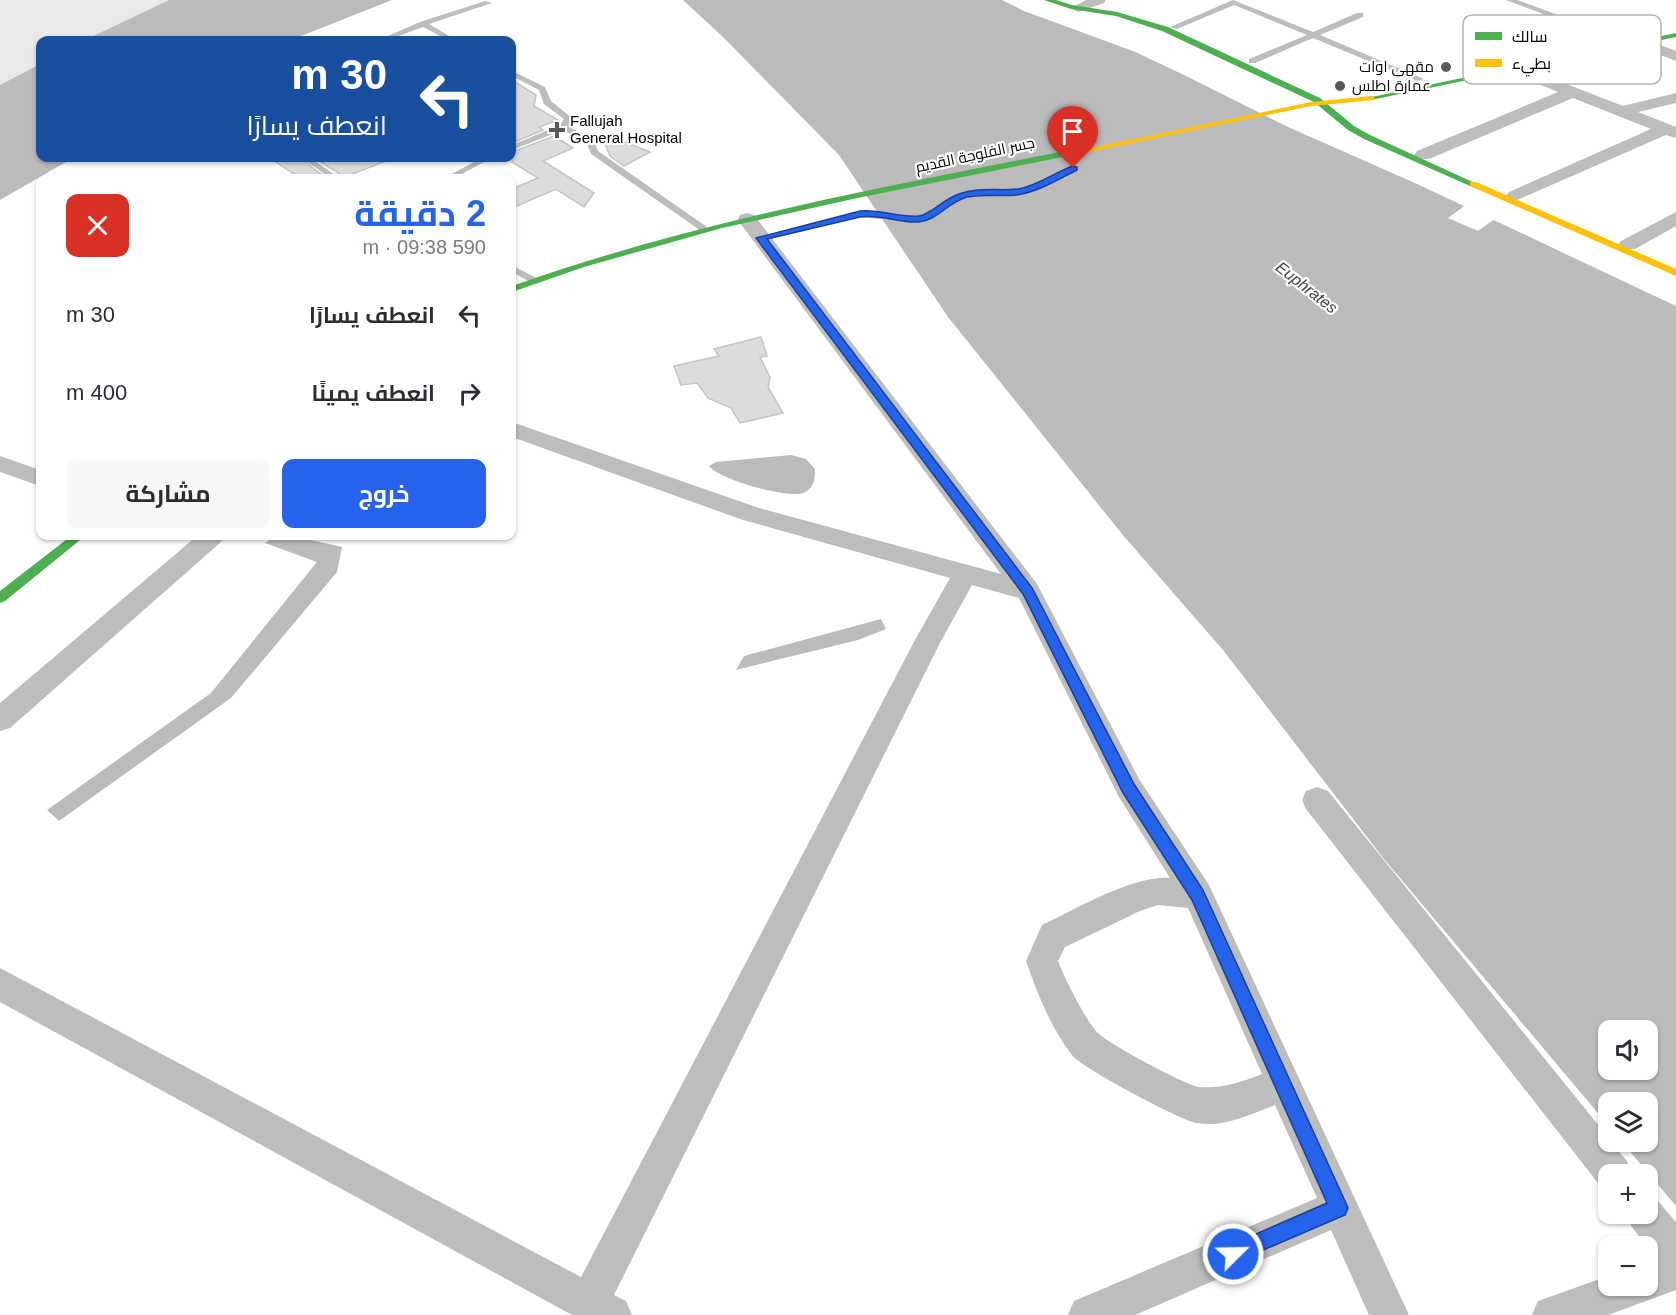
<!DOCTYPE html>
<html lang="ar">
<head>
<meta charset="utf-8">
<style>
	body { margin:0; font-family:Arial,Cairo,sans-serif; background:#f7f7f7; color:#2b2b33; direction:rtl; height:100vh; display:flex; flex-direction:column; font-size:22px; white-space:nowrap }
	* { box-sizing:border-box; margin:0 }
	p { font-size:20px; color:#7c7c81 }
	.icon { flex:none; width:33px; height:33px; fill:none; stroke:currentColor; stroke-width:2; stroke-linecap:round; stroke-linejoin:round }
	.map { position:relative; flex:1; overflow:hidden; direction:ltr }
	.details { position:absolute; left:36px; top:174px; width:480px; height:366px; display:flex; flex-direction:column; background:#fff; border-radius:12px; box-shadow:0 2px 4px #0004; direction:rtl }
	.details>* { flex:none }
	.guide { position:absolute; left:36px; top:36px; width:480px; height:126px; border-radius:12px; box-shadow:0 2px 4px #0004; direction:rtl; background:#1a4fa0; color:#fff; overflow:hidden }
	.buttons { position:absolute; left:1598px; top:1020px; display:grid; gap:12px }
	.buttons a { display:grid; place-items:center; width:60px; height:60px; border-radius:12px; background:#fff; box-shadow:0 2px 4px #0004; font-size:30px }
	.pin { position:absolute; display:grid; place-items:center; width:51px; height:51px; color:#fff; margin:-62px -26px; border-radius:50% 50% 50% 0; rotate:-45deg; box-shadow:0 0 6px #0007 }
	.pin .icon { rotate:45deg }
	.me { position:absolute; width:66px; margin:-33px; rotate:67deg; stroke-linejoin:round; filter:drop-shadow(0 0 4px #0008) }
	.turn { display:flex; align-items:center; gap:21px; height:126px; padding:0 30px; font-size:27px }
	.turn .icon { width:78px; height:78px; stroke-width:2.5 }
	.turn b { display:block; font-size:42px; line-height:51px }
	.round { display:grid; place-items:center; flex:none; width:63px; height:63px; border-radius:12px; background:#f7f7f7 }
	.overview { display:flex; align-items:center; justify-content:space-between; height:102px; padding:0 30px }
	h1 { font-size:36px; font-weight:700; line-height:45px; color:#2563eb }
	.primary-button { display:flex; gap:12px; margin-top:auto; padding:12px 30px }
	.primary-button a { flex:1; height:69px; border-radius:12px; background:#2563eb; color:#fff; font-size:24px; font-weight:700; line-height:69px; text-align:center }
	.primary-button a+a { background:#f7f7f7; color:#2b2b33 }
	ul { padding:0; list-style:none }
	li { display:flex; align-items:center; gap:18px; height:78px; padding:0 30px }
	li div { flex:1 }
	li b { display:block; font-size:22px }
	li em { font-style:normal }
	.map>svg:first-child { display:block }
	.green { fill:#e9e9e9 }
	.water { fill:#bbb; fill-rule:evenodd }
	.pier { fill:#fff }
	.building { fill:#dcdcdc; stroke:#c4c4c4; stroke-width:1.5 }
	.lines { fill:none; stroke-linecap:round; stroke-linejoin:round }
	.lane { fill:#bdbdbd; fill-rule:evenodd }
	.street { fill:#bdbdbd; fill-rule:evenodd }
	.fast { fill:#4caf50; fill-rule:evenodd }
	.slow { fill:#ffc107; fill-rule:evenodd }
	.route { fill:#2563eb; stroke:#184099; stroke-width:1.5 }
	.poi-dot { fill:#595959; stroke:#fff; stroke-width:2 }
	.labels { text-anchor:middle; stroke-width:4.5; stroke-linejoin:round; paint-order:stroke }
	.far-poi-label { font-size:15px; fill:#000; stroke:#fff; text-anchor:start }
	.far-street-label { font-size:15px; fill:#000; stroke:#fff }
	.far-water-label { font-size:16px; font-style:italic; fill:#3f3f3f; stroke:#fff }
	.key { fill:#fff; stroke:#b2b2b2; stroke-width:1.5 }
	.key-label { font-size:16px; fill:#000 }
</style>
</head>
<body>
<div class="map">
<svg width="1676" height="1315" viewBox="0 0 1676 1315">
	<rect width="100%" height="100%" fill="#fff"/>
	<path class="green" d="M0 0H169L85 40H40V64L0 85Z"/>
	<path class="water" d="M169 0H392L291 40H85Z
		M683 0H1002L1024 11 1133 51 1178 72 1288 127 1415 183 1676 306V1206L1622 1142H1647V1102H1608V1125L1384 859 1223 650 1122 534 948 317 839 155 724 38ZM1608 1030H1647V1070H1608Z
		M40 64V158H73L0 200V85Z
		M791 455 806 459 815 469C815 479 814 489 803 493 788 499 718 479 709 466L716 462Z
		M275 536H293L342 547 337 572 231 698 59 821 47 810 211 693 317 562 265 543Z
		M881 619 886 629 858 640 736 670 744 656Z"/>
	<path class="pier" d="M1467 204 1494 217 1496 218 1478 231 1448 218Z"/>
	<path class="building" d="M512 80 536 95 534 106 558 120 539 127 543 130 512 143Z
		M554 136 573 148 543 161 594 193 584 207 556 189 512 208V189L538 178 512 162V152Z
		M618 139 650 152 624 166 610 156 605 144Z
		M270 158H300L321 174 310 178H300Z
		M314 158H390L391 159 345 177Z
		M761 337 767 356 760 357 770 377 768 387 783 413 740 423 731 408 708 398 697 383 681 385 674 366 719 356 714 349Z"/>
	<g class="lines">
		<path class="lane" d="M1233 0 1313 32 1357 13H1363V17L1320 35 1424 79 1417 81 1313 38 1255 63H1249V59L1307 35 1234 5 1177 29 1170 27Z
			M1506 0H1517L1558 15 1551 17Z
			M485 1 492 3 429 24 456 40H448L423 27 388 40H379L420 22Z
			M512 71 545 87 551 101 573 119 568 126 594 141 598 151 707 227V231H701L591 154 587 144 563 130 512 150V145L560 125 564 119 544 104 539 90 512 76Z
			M302 158H311L339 178H330Z
			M482 158H492L454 178H444Z
			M1089 158 1093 161 1092 163 1034 191 1015 195 965 197 925 220 912 222 860 217 761 241 756 238 860 211 904 216H922L959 193 977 190 1015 189 1028 187Z
			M512 265 536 278 538 280 530 282 512 272Z"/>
		<path class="street" d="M1086 0H1106L1104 3 1078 12 1071 8Z
			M1640 37 1676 51V61L1635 45 1632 42Z
			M1515 64 1623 106 1676 93V103L1638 112 1676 127V138L1666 135 1515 201 1509 200 1506 196 1509 192 1651 129 1573 98 1429 159H1417L1414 155 1417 151 1558 92 1509 72 1507 69Z
			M1676 212V226L1635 249H1621L1618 245 1621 241Z
			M747 213 754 215 1037 584 1139 779 1209 885 1409 1315H1369L1331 1230 1135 1315H1068L1074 1301 1317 1198 1275 1105C1251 1114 1223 1128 1196 1123 1180 1120 1080 1067 1072 1055 1051 1028 1037 993 1026 961L1042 925C1074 910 1135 874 1170 878L1119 797 1019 598 972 585 941 641 614 1295 626 1301 632 1315H572L0 1002V968L581 1277 915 640 950 578 740 519 512 437V422L756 507 1001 574 740 223 738 219 740 215ZM1158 905 1188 908 1262 1074C1242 1082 1222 1089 1199 1087 1187 1086 1109 1044 1098 1033 1087 1023 1064 977 1058 961L1065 947 1140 911Z
			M0 456 40 470V486L0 472Z
			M197 536H224L221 542 10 728 0 731V703Z
			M1317 787 1328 791 1608 1137V1142H1611L1627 1161 1632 1174H1608V1190L1601 1187 1306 809 1302 800 1306 791Z
			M1647 1196 1658 1201 1676 1222V1290L1608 1315H1532L1538 1301 1608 1276V1286H1647V1261L1656 1258 1632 1227 1626 1214H1647Z"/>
		<path class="fast" d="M1044 0H1056L1072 5 1117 12 1168 27 1320 98 1354 126 1370 135 1477 184 1470 186 1364 139 1348 130 1314 102 1162 31 1116 16 1071 9Z
			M1676 33V37L1371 100 1367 98Z
			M1075 149 1078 150V154L862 197 722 228 584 267 512 292V286C696 221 884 187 1075 149Z
			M71 536H85L5 601 0 603V591Z"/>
		<path class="slow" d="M1371 96H1374V100L1311 106 1075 155 1071 152 1311 102Z
			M1470 182H1476L1676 269V276L1470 186Z"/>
	</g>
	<path class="route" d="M1073 166 1077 167V170C1059 179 1041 190 1022 194 1004 198 985 193 967 197 948 202 938 220 919 222 899 223 880 214 860 217L767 239 1032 588 1134 784 1203 890 1345 1201 1348 1208 1345 1215 1233 1263 1226 1261 1224 1254 1226 1247 1327 1203 1192 900 1123 793 1023 594 756 238 860 211C880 209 900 218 919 216 930 215 945 198 959 194 978 187 999 191 1018 189 1038 186 1055 172 1073 166Z"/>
	<g class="poi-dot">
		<circle cx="1446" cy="67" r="6"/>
		<circle cx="1340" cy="86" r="6"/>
		<path d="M554 121h6v6h6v6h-6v6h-6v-6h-6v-6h6z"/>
	</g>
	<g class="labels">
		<g class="far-poi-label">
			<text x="1434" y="72" text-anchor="end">مقهى اوات</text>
			<text x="1352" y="91">عمارة اطلس</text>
			<text x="570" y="126">Fallujah<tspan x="570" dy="17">General Hospital</tspan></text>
		</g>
		<g class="far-street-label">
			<text transform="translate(975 155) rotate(-12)" y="5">جسر الفلوجة القديم</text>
		</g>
		<g class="far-water-label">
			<text transform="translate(1307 287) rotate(38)" y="6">Euphrates</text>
		</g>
	</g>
	<rect x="1463" y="15" width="198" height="69" rx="9" class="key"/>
	<rect x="1475" y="32" width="27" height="8" fill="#4caf50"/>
	<rect x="1475" y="59" width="27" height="8" fill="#ffc107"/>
	<g class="key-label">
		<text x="1512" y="42">سالك</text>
		<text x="1512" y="69">بطيء</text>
	</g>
</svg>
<div class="buttons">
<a><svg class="icon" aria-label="sound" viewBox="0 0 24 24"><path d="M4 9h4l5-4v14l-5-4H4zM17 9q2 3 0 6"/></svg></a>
<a><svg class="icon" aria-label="layers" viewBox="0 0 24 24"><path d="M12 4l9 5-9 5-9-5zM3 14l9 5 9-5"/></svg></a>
<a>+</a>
<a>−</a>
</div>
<div class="pin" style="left:1073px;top:168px;background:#d93025"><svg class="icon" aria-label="arrive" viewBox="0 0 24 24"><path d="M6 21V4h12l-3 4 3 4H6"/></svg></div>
<svg class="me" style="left:1233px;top:1254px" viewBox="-20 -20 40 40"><circle r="17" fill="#2563eb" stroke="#fff" stroke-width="3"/><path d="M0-11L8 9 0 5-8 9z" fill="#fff"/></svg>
<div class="guide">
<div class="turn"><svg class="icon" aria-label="left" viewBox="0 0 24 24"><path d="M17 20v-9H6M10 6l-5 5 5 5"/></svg><div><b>30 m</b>انعطف يسارًا</div></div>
</div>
<section class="details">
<div class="overview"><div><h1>2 دقيقة</h1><p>590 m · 09:38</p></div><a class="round" style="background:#d93025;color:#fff"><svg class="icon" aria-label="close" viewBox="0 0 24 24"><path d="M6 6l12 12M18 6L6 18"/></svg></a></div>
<ul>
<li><svg class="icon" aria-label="left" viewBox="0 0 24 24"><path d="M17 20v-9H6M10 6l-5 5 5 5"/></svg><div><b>انعطف يسارًا</b></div><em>30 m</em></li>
<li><svg class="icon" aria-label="right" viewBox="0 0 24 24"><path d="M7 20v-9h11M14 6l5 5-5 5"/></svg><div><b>انعطف يمينًا</b></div><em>400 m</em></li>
</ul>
<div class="primary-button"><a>خروج</a><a>مشاركة</a></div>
</section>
</div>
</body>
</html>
